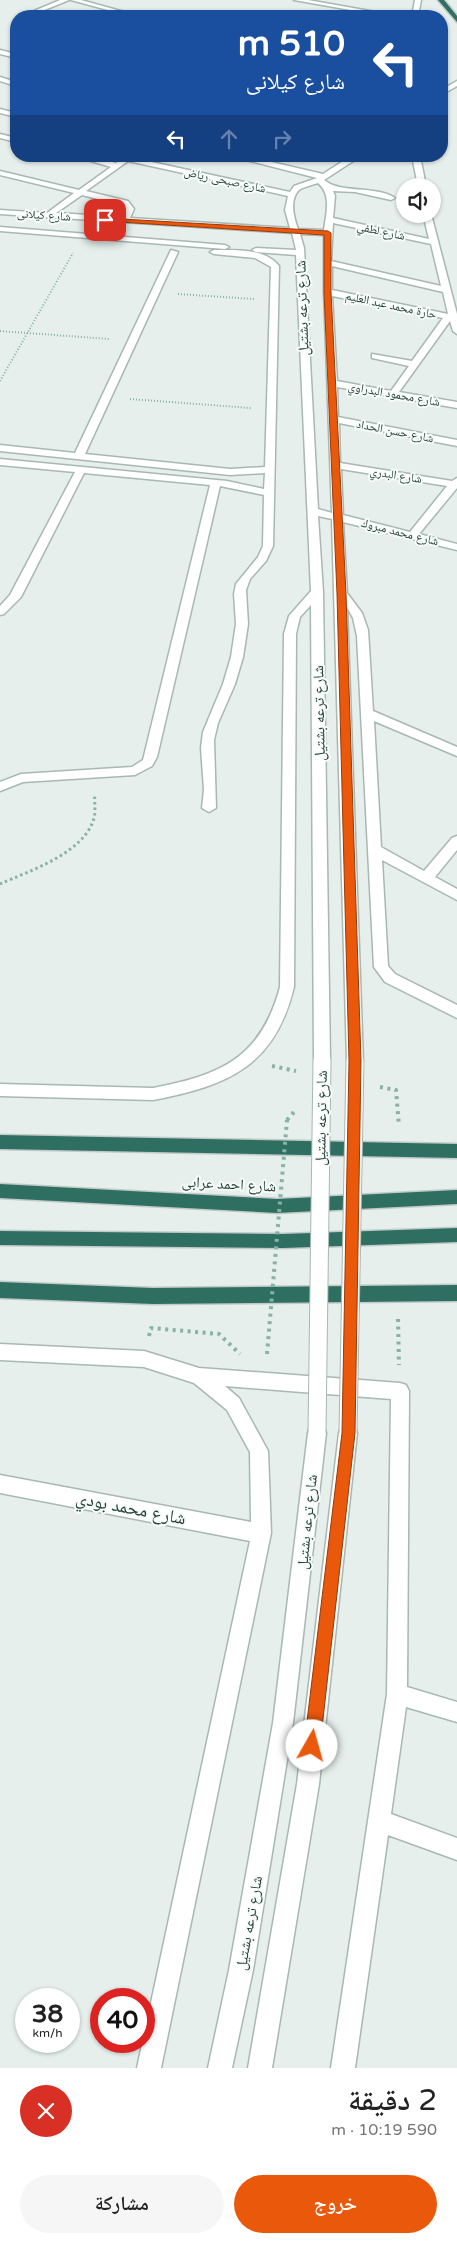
<!DOCTYPE html>
<html lang="ar">
<head>
<meta charset="utf-8">
<style>
	body { margin:0; font-family:"Varela Round","Noto Naskh Arabic",sans-serif; background:#f6f6f6; color:#222; direction:rtl; height:100vh; display:flex; flex-direction:column; font-size:19px; white-space:nowrap }
	* { box-sizing:border-box; margin:0 }
	p { font-size:16px; color:#767676 }
	.icon { flex:none; width:28px; height:28px; fill:none; stroke:currentColor; stroke-width:2; stroke-linecap:round; stroke-linejoin:round }
	.map { position:relative; height:2068px; overflow:hidden; direction:ltr }
	.drawer { display:flex; flex-direction:column; background:#fff; flex:1 }
	.drawer>* { flex:none }
	.top-card { position:absolute; left:10px; top:10px; width:438px; height:152px; border-radius:20px; box-shadow:0 1px 4px #0004; direction:rtl; background:#1a4fa0; color:#fff; overflow:hidden }
	.tools { position:absolute; left:396px; top:178px; display:grid; gap:10px }
	.tools a { display:grid; place-items:center; width:45px; height:45px; border-radius:50%; background:#fff; box-shadow:0 1px 4px #0004; font-size:25px }
	.speed { position:absolute; left:15px; top:1988px; display:flex; gap:10px; font-size:25px; font-weight:700; text-align:center }
	.speed>* { display:grid; place-content:center; width:65px; height:65px; border-radius:50%; background:#fff; box-shadow:0 1px 4px #0004; line-height:1 }
	.speed small { font-size:12px; font-weight:400 }
	.speed .limit { border:8px solid #d22; background:#fff; color:#111 }
	.pin { position:absolute; display:grid; place-items:center; width:42px; height:42px; color:#fff; margin:-21px; border-radius:10px; box-shadow:0 2px 8px #0006 }
	.me { position:absolute; width:55px; margin:-28px; rotate:7deg; stroke-linejoin:round; filter:drop-shadow(0 0 4px #0008) }
	.turn { display:flex; align-items:center; gap:18px; height:105px; padding:0 20px; font-size:22px }
	.turn .icon { width:65px; height:65px; stroke-width:2.5 }
	.turn b { display:block; font-size:35px; line-height:42px }
	.lanes { display:flex; align-items:center; height:48px; padding:0 20px; background:#0003; justify-content:center; gap:25px; direction:ltr }
	.lanes .off { opacity:.35 }
	.round { display:grid; place-items:center; flex:none; width:52px; height:52px; border-radius:26px; background:#f6f6f6 }
	.head { display:flex; align-items:center; justify-content:space-between; height:85px; padding:0 20px }
	h1 { font-size:30px; font-weight:600; line-height:38px }
	.cta { display:flex; gap:10px; margin-top:auto; padding:10px 20px }
	.cta a { flex:1; height:58px; border-radius:30px; background:#ea580c; color:#fff; font-size:20px; font-weight:600; line-height:58px; text-align:center }
	.cta a+a { background:#f6f6f6; color:#222 }
	.map>svg:first-child { display:block }
	.lines { fill:none; stroke-linecap:round; stroke-linejoin:round }
	.minor-casing { stroke:#a8b8b2; stroke-width:3 }
	.highway-casing { stroke:#c2cac8; stroke-width:3 }
	.path-far2 { stroke:#86b3a5; stroke-width:2; stroke-dasharray:1 2; stroke-linecap:butt }
	.path-far1 { stroke:#86b3a5; stroke-width:3; stroke-dasharray:2.5 3; stroke-linecap:butt }
	.path { stroke:#86b3a5; stroke-width:4; stroke-dasharray:3 4.5; stroke-linecap:butt }
	.minor { fill:#fff; fill-rule:evenodd }
	.highway { fill:#2f6f62; fill-rule:evenodd }
	.minor-bridge-casing { stroke:#a8b8b2; stroke-width:19; stroke-linecap:butt }
	.path-bridge { stroke:#86b3a5; stroke-width:4; stroke-dasharray:3 4.5; stroke-linecap:butt }
	.minor-bridge { stroke:#fff; stroke-width:17 }
	.route { fill:#ea580c; stroke:#983908 }
	.labels { text-anchor:middle; stroke-width:4; stroke-linejoin:round; paint-order:stroke }
	.far-street-label { font-size:12px; fill:#24423a; stroke:#f7fbf9 }
	.street-label { font-size:15px; fill:#24423a; stroke:#f7fbf9 }
	.near-street-label { font-size:18px; fill:#24423a; stroke:#f7fbf9 }
</style>
</head>
<body>
<div class="map">
<svg width="457" height="2068" viewBox="0 0 457 2068">
	<rect width="100%" height="100%" fill="#e6efeb"/>
	<g class="lines">
		<g class="minor-casing">
			<path id="minor" d="M60 0H69L42 11 52 16H44L34 11Z
				M71 0H81L139 16H130Z
				M294 0H308L398 16H385Z
				M415 0H421L418 16H412Z
				M0 50 16 54V58L0 54Z
				M0 77 16 82V86L0 81Z
				M457 81V86L441 95V90Z
				M0 109 16 113V117L0 113Z
				M0 134 16 138V142L0 138Z
				M74 156H88L116 163 126 156H135L133 158 290 192 294 186 317 178 230 156H245L323 174 351 156H361L324 180C340 194 376 185 395 198L391 200 355 192 333 191 335 196 333 218 429 239 423 214H431L457 314V334L453 331 450 321 399 392 457 402V408L337 387 338 417 457 440V446L339 423 340 463 452 481 457 478V488L419 534 457 544V550L343 522 347 593 362 613 368 630 373 711 457 747V756L374 721 381 847 424 871 452 838 457 836V850L435 877 457 889V900L382 860 388 966 395 974 457 1005V1018L385 982 374 967 357 636 353 618 347 607 363 1061 360 1065 355 1067 350 1065 347 1061 332 519 318 516 323 592 330 1060 327 1064 322 1066 317 1064 314 1060 311 605 300 617 296 634 294 987C275 1066 228 1086 153 1100L0 1096V1084L153 1088C221 1075 261 1058 280 987L284 634 289 616 311 591 296 255 256 252 252 250 256 248 296 250 292 233 0 214V210L47 213 74 193 0 175V171L79 190 111 167ZM128 161 288 196 285 210 290 228 130 218 134 209 128 201 86 191ZM318 183C332 195 326 213 324 230L298 229C294 218 289 200 299 190 303 187 312 185 318 183ZM82 195 122 205 126 209 122 217 56 213ZM333 223 431 244 441 286 331 261ZM300 234 324 235V292L332 513 318 509 304 248ZM332 266 443 292 448 314 332 290ZM332 296 443 318 412 361 372 354V358L409 366 391 391 337 381ZM341 469 447 486 410 532 343 515Z
				M412 156H420L426 186H418Z
				M0 227 225 245 229 247 225 249 0 231Z
				M171 250 178 252 85 454 230 469 265 467 271 267 255 258 214 254 210 252 214 250C235 250 265 248 279 266L273 546 266 561 250 579 246 590 248 624 243 657 235 684 218 723 214 740 216 808 209 812 202 808 204 790 201 748 203 732 223 684 231 657 236 624 234 594 236 584 258 557 263 546 264 495 220 486 157 757 152 766 135 775 23 782 0 791V782L21 774 132 767 143 760 210 485 84 473 21 597 4 614 0 615V606L10 595 75 472 0 465V459L227 481 264 489 265 473 230 475 0 451V445L75 453Z
				M0 1344 144 1351 199 1368 400 1383 406 1385 409 1391 407 1687 457 1702V1722L406 1707 391 1814 457 1838V1860L388 1835 355 2068H331L387 1694 391 1399 225 1386 239 1398 268 1451 271 1533 161 2068H137L250 1541 0 1493V1475L251 1522 250 1452 227 1410 194 1383 144 1367 0 1360Z
				M317 1424 324 1427 326 1433 293 1723 253 1970 232 2068H208L229 1970 273 1723 308 1433 310 1427Z
				M348 1424 355 1427 357 1433 319 1784 272 2068H248L297 1784 339 1433 341 1427Z"/>
		</g>
		<g class="highway-casing">
			<path id="highway" d="M438 0H444L457 16V22Z
				M0 1135 457 1144V1158L0 1149Z
				M0 1184 277 1199 457 1190V1204L277 1213 0 1198Z
				M457 1228V1242L283 1248 0 1245V1231L283 1234Z
				M0 1282 153 1288 457 1285V1301L153 1304 0 1298Z"/>
		</g>
		<path class="path-far2" d="M178 294 254 299
			M0 331 109 339
			M0 381 73 253
			M130 399 251 408"/>
		<path class="path-far1" d="M0 884C29 871 85 853 94 818 96 810 94 802 95 794"/>
		<path class="path" d="M272 1066 296 1071
			M380 1087 396 1090 399 1126
			M287 1120 294 1112
			M398 1319 399 1365
			M149 1336 151 1328 219 1334 240 1354"/>
		<use href="#minor" class="minor"/>
		<use href="#highway" class="highway"/>
		<g class="minor-bridge-casing">
			<path id="minor-bridge" d="M317 1433 322 1060
				M348 1433 355 1061"/>
		</g>
		<path class="path-bridge" d="M267 1354 287 1120"/>
		<use href="#minor-bridge" class="minor-bridge"/>
	</g>
	<path class="route" d="M105 218 328 231 331 233V292L346 594 361 1061 355 1433 320 1746 318 1751 312 1754 306 1751 304 1746 342 1433 349 1061 337 594 324 292V235L103 221Z"/>
	<g class="labels">
		<g class="far-street-label">
			<text transform="translate(225 180) rotate(12)" y="4">شارع صبحى رياض</text>
			<text transform="translate(44 215) rotate(4)" y="4">شارع كيلانى</text>
			<text transform="translate(381 231) rotate(12)" y="4">شارع لطفي</text>
			<text transform="translate(391 305) rotate(12)" y="4">حارة محمد عبد العليم</text>
			<text transform="translate(394 394) rotate(10)" y="4">شارع محمود البدراوي</text>
			<text transform="translate(395 431) rotate(11)" y="4">شارع حسن الحداد</text>
			<text transform="translate(396 475) rotate(9)" y="4">شارع البدري</text>
			<text transform="translate(400 532) rotate(14)" y="4">شارع محمد مبروك</text>
		</g>
		<g class="street-label">
			<text transform="translate(302 308) rotate(-92)" y="5">شارع ترعه بشتيل</text>
			<text transform="translate(319 713) rotate(-91)" y="5">شارع ترعه بشتيل</text>
			<text transform="translate(321 1118) rotate(-89)" y="5">شارع ترعه بشتيل</text>
			<text transform="translate(229 1184) rotate(3)" y="5">شارع احمد عرابى</text>
			<text transform="translate(307 1522) rotate(-84)" y="5">شارع ترعه بشتيل</text>
			<text transform="translate(249 1923) rotate(-80)" y="5">شارع ترعه بشتيل</text>
		</g>
		<g class="near-street-label">
			<text transform="translate(131 1508) rotate(11)" y="6">شارع محمد بودي</text>
		</g>
	</g>
</svg>
<div class="tools">
<a><svg class="icon" aria-label="sound" viewBox="0 0 24 24"><path d="M4 9h4l5-4v14l-5-4H4zM17 9q2 3 0 6"/></svg></a>
</div>
<div class="speed"><div>38<small>km/h</small></div><div class="limit">40</div></div>
<div class="pin" style="left:105px;top:220px;background:#d93025"><svg class="icon" aria-label="arrive" viewBox="0 0 24 24"><path d="M6 21V4h12l-3 4 3 4H6"/></svg></div>
<svg class="me" style="left:312px;top:1746px" viewBox="-20 -20 40 40"><circle r="19" fill="#fff"/><path d="M0-13L10 11 0 6-10 11z" fill="#ea580c"/></svg>
<div class="top-card">
<div class="turn"><svg class="icon" aria-label="left" viewBox="0 0 24 24"><path d="M17 20v-9H6M10 6l-5 5 5 5"/></svg><div><b>510 m</b>شارع كيلانى</div></div>
<div class="lanes"><svg class="icon" aria-label="left" viewBox="0 0 24 24"><path d="M17 20v-9H6M10 6l-5 5 5 5"/></svg><svg class="icon off" aria-label="ahead" viewBox="0 0 24 24"><path d="M12 20V5M6 11l6-6 6 6"/></svg><svg class="icon off" aria-label="right" viewBox="0 0 24 24"><path d="M7 20v-9h11M14 6l5 5-5 5"/></svg></div>
</div>
</div>
<section class="drawer">
<div class="head"><div><h1>2 دقيقة</h1><p>590 m · 10:19</p></div><a class="round" style="background:#d93025;color:#fff"><svg class="icon" aria-label="close" viewBox="0 0 24 24"><path d="M6 6l12 12M18 6L6 18"/></svg></a></div>
<div class="cta"><a>خروج</a><a>مشاركة</a></div>
</section>
</body>
</html>
